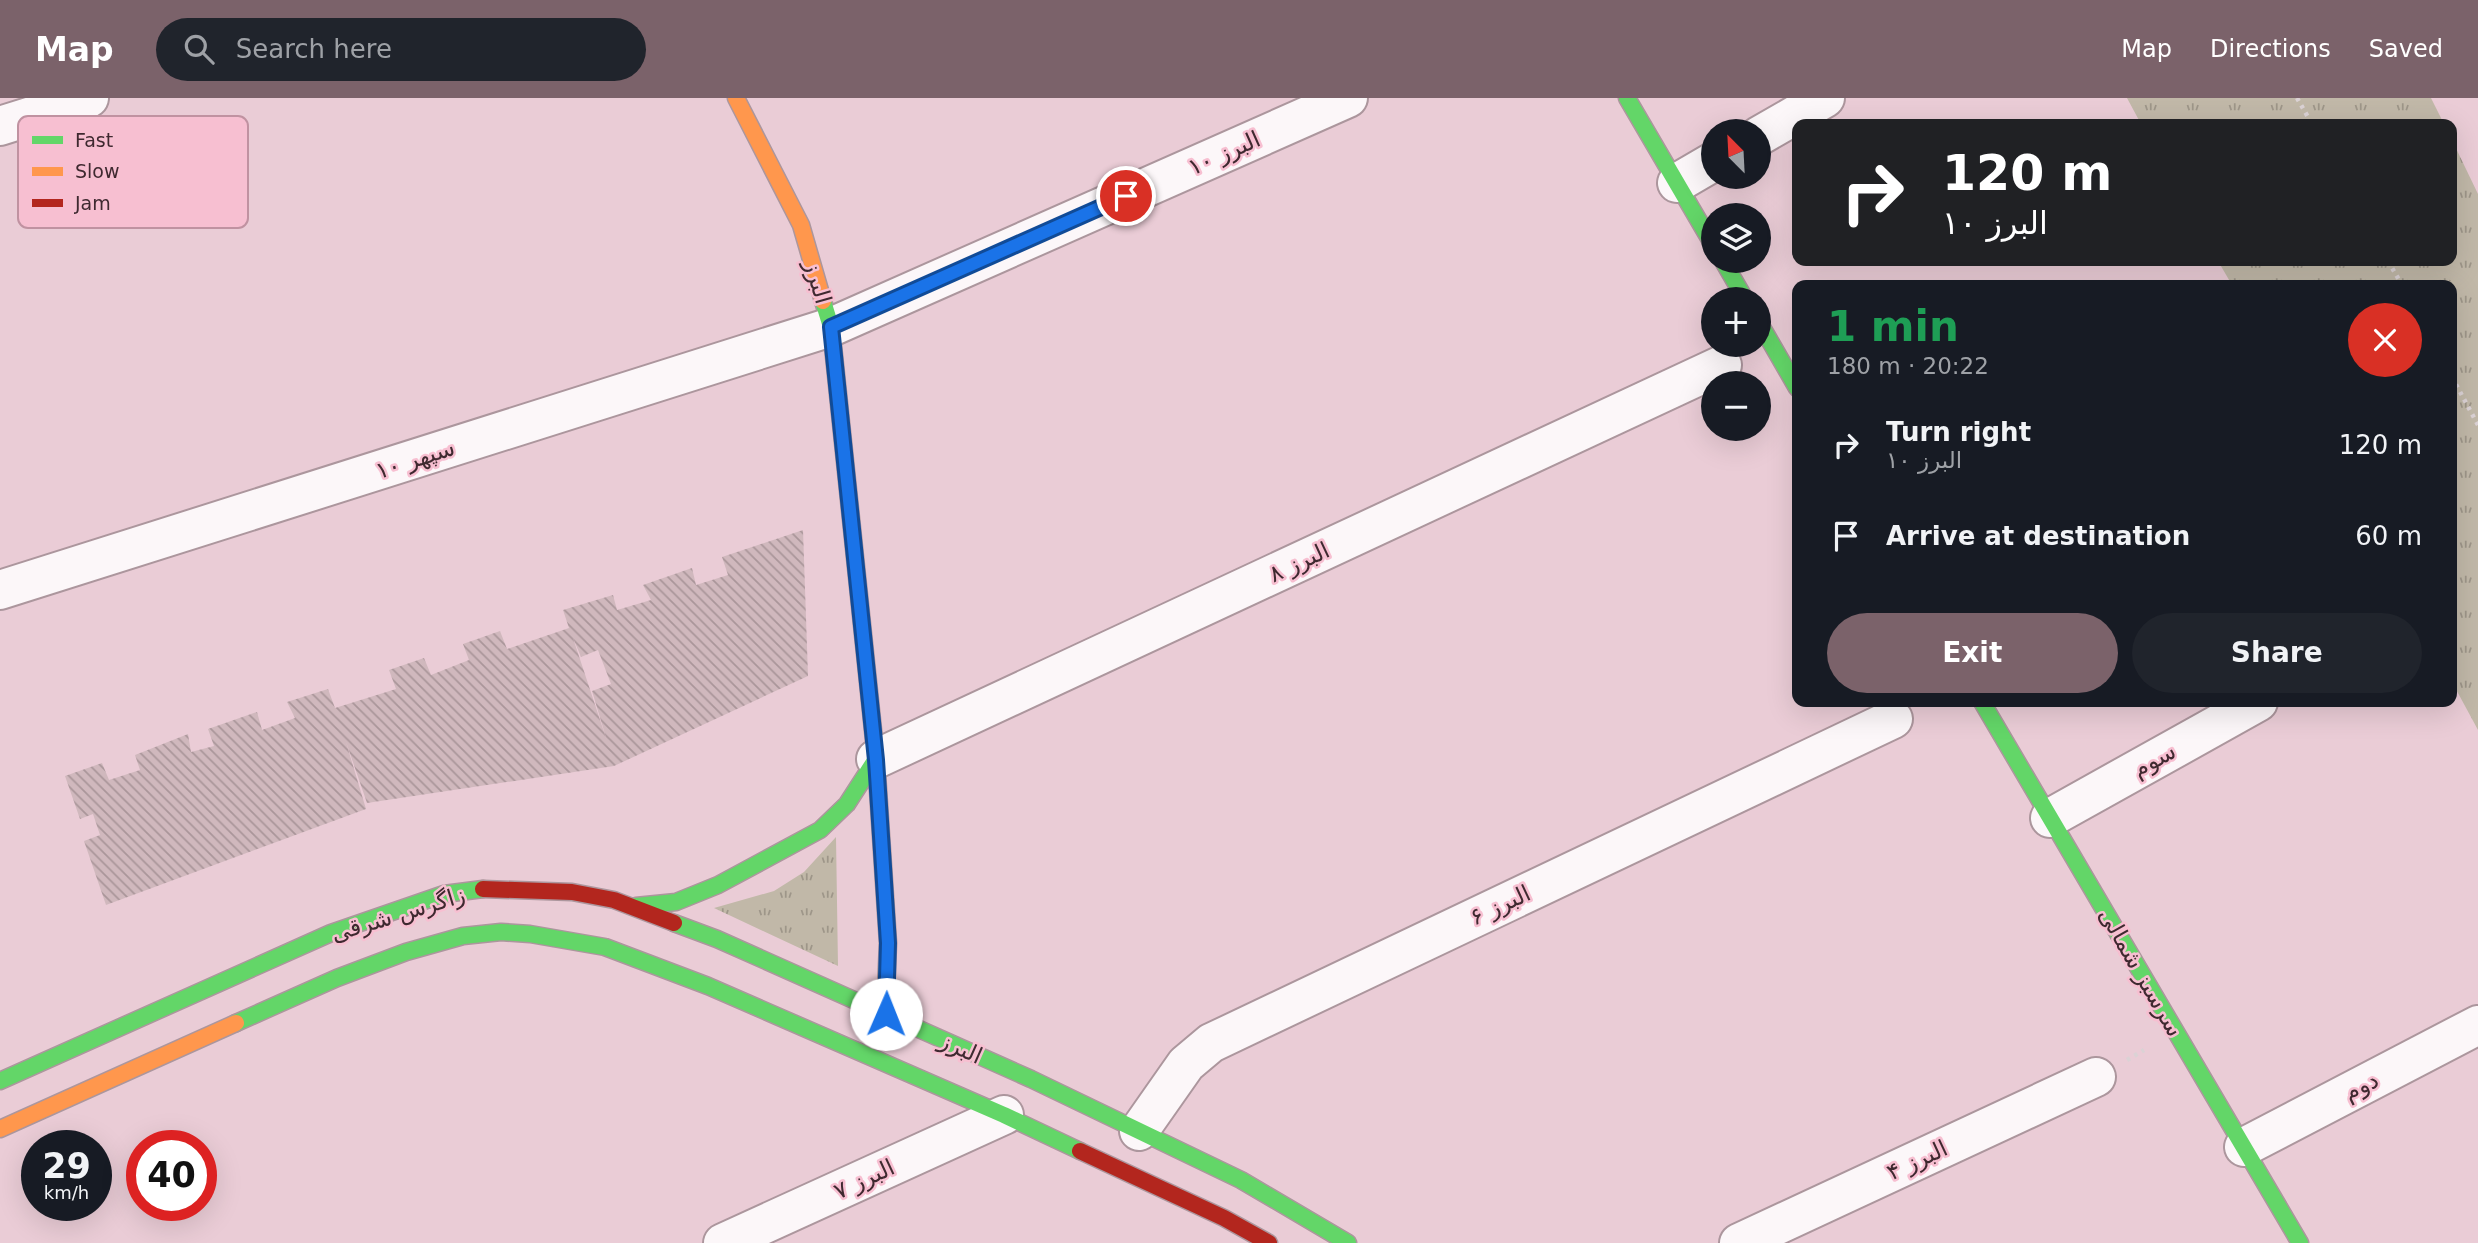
<!DOCTYPE html>
<html lang="en">
<head>
<meta charset="utf-8">
<style>
	body { margin:0; font-family:"DejaVu Sans",Vazirmatn,sans-serif; background:#20242c; color:#f1f3f6; height:100vh; display:flex; flex-direction:column; font-size:26px; white-space:nowrap }
	* { box-sizing:border-box; margin:0 }
	p { font-size:23px; color:#9ea1a6 }
	.icon { flex:none; width:38px; height:38px; fill:none; stroke:currentColor; stroke-width:2; stroke-linecap:round; stroke-linejoin:round }
	.map { position:relative; flex:1; overflow:hidden }
	.details { position:absolute; left:1792px; top:182px; width:665px; height:427px; display:flex; flex-direction:column; background:#171b24; border-radius:14px; box-shadow:0 7px 28px #0002 }
	.details>* { flex:none }
	.guide { position:absolute; left:1792px; top:21px; width:665px; height:147px; border-radius:14px; box-shadow:0 7px 28px #0002; background:#202124; color:#fff; overflow:hidden }
	.needle { width:46px; rotate:336deg }
	.tools { position:absolute; left:1701px; top:21px; display:grid; gap:14px }
	.tools a { display:grid; place-items:center; width:70px; height:70px; border-radius:50%; background:#171b24; box-shadow:0 7px 28px #0002; font-size:35px }
	.speed { position:absolute; left:21px; top:1032px; display:flex; gap:14px; font-size:35px; font-weight:700; text-align:center }
	.speed>* { display:grid; place-content:center; width:91px; height:91px; border-radius:50%; background:#171b24; box-shadow:0 7px 28px #0002; line-height:1 }
	.speed small { font-size:18px; font-weight:400 }
	.speed .limit { border:10px solid #d22; background:#fff; color:#111 }
	.pin { position:absolute; display:grid; place-items:center; width:60px; height:60px; color:#fff; margin:-30px; border:4px solid #fff; border-radius:50%; box-shadow:0 2px 7px #0007 }
	.me { position:absolute; width:77px; margin:-38px; rotate:1deg; stroke-linejoin:round; filter:drop-shadow(0 0 5px #0008) }
	.turn { display:flex; align-items:center; gap:24px; height:147px; padding:0 35px; font-size:32px }
	.turn .icon { width:91px; height:91px; stroke-width:2.5 }
	.turn b { display:block; font-size:49px; line-height:60px }
	.round { display:grid; place-items:center; flex:none; width:74px; height:74px; border-radius:37px; background:#20242c }
	.headline { display:flex; align-items:center; justify-content:space-between; height:119px; padding:0 35px }
	h1 { font-size:42px; font-weight:800; line-height:52px; color:#1e9e55 }
	.action { display:flex; gap:14px; margin-top:auto; padding:14px 35px }
	.action a { flex:1; height:80px; border-radius:42px; background:#7b626a; color:#fff; font-size:28px; font-weight:800; line-height:80px; text-align:center }
	.action a+a { background:#20242c; color:#f1f3f6 }
	ul { padding:0; list-style:none }
	li { display:flex; align-items:center; gap:21px; height:91px; padding:0 35px }
	li div { flex:1 }
	li b { display:block; font-size:26px }
	li em { font-style:normal }
	header { display:flex; align-items:center; gap:42px; box-sizing:border-box; height:98px; padding:0 35px; background:#7b626a; color:#fff }
	header strong { font-size:33px }
	nav { display:flex; gap:38px; margin-inline-start:auto; font-size:24px }
	.search { width:490px; height:63px; background:#20242c; display:flex; align-items:center; gap:18px; box-sizing:border-box; padding:0 24px; border-radius:38px; color:#9ea1a6; font-size:26px }
	.map>svg:first-child { display:block }
	.park { fill:url(#park-tufts) }
	.building { fill:url(#building-back-hatch); fill-rule:evenodd }
	.lines { fill:none; stroke-linecap:round; stroke-linejoin:round }
	.street-casing { stroke:#ac969d; stroke-width:42 }
	.fast-casing { stroke:#ac969d; stroke-width:19 }
	.slow-casing { stroke:#ac969d; stroke-width:19 }
	.jam-casing { stroke:#ac969d; stroke-width:19 }
	.path { stroke:#dbd2d5; stroke-width:4.5; stroke-dasharray:3.5 5; stroke-linecap:butt }
	.street { stroke:#fcf7f9; stroke-width:38 }
	.fast { stroke:#63d668; stroke-width:16 }
	.slow { stroke:#ff974d; stroke-width:16 }
	.jam { stroke:#b3261e; stroke-width:16 }
	.route-casing { stroke:#114b97; stroke-width:18 }
	.route { stroke:#1a73e8; stroke-width:12 }
	.labels { text-anchor:middle; stroke-width:5; stroke-linejoin:round; paint-order:stroke }
	.street-label { font-size:23px; fill:#3f2930; stroke:#f7bfd1 }
	.key { fill:#f7bfd1; stroke:#c092a1; stroke-width:2 }
	.key-label { font-size:19px; fill:#3f2930 }
</style>
</head>
<body>
<header>
<strong>Map</strong>
<div class="search"><svg class="icon" aria-label="search" viewBox="0 0 24 24"><circle cx="10" cy="10" r="6"/><path d="M15 15l6 6"/></svg>Search here</div>
<nav><a>Map</a><a>Directions</a><a>Saved</a></nav>
</header>
<div class="map">
<svg width="2478" height="1145" viewBox="0 0 2478 1145">
	<defs>
		<pattern id="park-tufts" width="24" height="20" patternUnits="userSpaceOnUse" patternTransform="scale(1.75)"><rect width="24" height="20" fill="#c1b8a8"/><path d="M3 7l-1-3M5 7V3M7 7l1-3M15 17l-1-3M17 17v-4M19 17l1-3" fill="none" stroke="#9e9689"/></pattern>
		<pattern id="building-back-hatch" width="6" height="6" patternUnits="userSpaceOnUse" patternTransform="scale(1.75)"><rect width="6" height="6" fill="#d0b8bd"/><path d="M-1 5l2 2M0 0l6 6M5-1l2 2" fill="none" stroke="#aa969a"/></pattern>
	</defs>
	<rect width="100%" height="100%" fill="#eaccd6"/>
	<path class="park" d="M2127 0H2431L2444 26H2141Z
		M2452 42 2478 96V632L2452 584V187H2232L2218 163H2452Z
		M836 739 838 868 714 810 774 793 804 774Z"/>
	<path class="building" d="M803 432 808 578 614 668 367 705 346 644 366 711 106 807 84 743 100 737 93 716 80 721 65 678 102 665 109 682 140 672 135 657 188 636 191 654 214 648 208 631 257 614 262 632 295 620 287 604 328 591 335 610 396 591 389 572 424 560 431 577 469 562 463 546 500 533 507 551 569 530 563 512 613 497 617 512 651 502 643 487 692 470 696 487 728 477 722 459ZM573 540 581 559 598 552 611 586 592 593 607 643Z"/>
	<g class="lines">
		<g class="street-casing">
			<path id="street" d="M0 28 89 0
				M1759 38 1825 0
				M1677 85 1713 64
				M0 492 831 229 1348 0
				M876 661 1722 267
				M2050 720 2258 604
				M1139 1033 1186 966 1211 945 1893 621
				M2244 1049 2478 927
				M723 1145 1004 1017
				M1739 1145 2096 979"/>
		</g>
		<g class="fast-casing">
			<path id="fast" d="M1627 0 1713 147
				M1723 163 1745 201
				M823 203 831 229 876 661 888 845 884 937
				M1759 224 1797 290
				M1982 604 2300 1145
				M636 808 676 804 718 787 820 732 847 706 876 661
				M674 825 717 841 1031 981 1241 1082 1348 1145
				M236 925 337 880 406 854 463 838 501 834 530 836 605 849 708 888 1004 1017 1080 1053
				M0 983 331 835 444 796 483 791"/>
		</g>
		<g class="slow-casing">
			<path id="slow" d="M736 0 801 127 823 203
				M0 1031 236 925"/>
		</g>
		<g class="jam-casing">
			<path id="jam" d="M483 791 572 794 614 802 674 825
				M1080 1053 1224 1120 1269 1145"/>
		</g>
		<path class="path" d="M2297 0 2312 26
			M2388 163 2402 187
			M2452 279 2478 327
			M2127 962 2144 952"/>
		<use href="#street" class="street"/>
		<use href="#fast" class="fast"/>
		<use href="#slow" class="slow"/>
		<use href="#jam" class="jam"/>
	</g>
	<g class="lines">
		<g class="route-casing">
			<path id="route" d="M886 916 888 845 876 662 831 229 1126 98"/>
		</g>
		<use href="#route" class="route"/>
	</g>
	<g class="labels">
		<g class="street-label">
			<text transform="translate(1224 55) rotate(-24)" y="8">البرز ۱۰</text>
			<text transform="translate(818 184) rotate(74)" y="8">البرز</text>
			<text transform="translate(415 361) rotate(-18)" y="8">سپهر ۱۰</text>
			<text transform="translate(1299 464) rotate(-25)" y="8">البرز ۸</text>
			<text transform="translate(2154 662) rotate(-29)" y="8">سوم</text>
			<text transform="translate(1500 807) rotate(-25)" y="8">البرز ۶</text>
			<text transform="translate(398 816) rotate(-17)" y="8">زاگرس شرقی</text>
			<text transform="translate(2141 874) rotate(60)" y="8">سرسبز شمالی</text>
			<text transform="translate(961 950) rotate(24)" y="8">البرز</text>
			<text transform="translate(2361 988) rotate(-27)" y="8">دوم</text>
			<text transform="translate(1917 1062) rotate(-25)" y="8">البرز ۴</text>
			<text transform="translate(864 1081) rotate(-25)" y="8">البرز ۷</text>
		</g>
	</g>
	<rect x="18" y="18" width="230" height="112" rx="10" class="key"/>
	<rect x="32" y="38" width="31" height="8" fill="#63d668"/>
	<rect x="32" y="69" width="31" height="9" fill="#ff974d"/>
	<rect x="32" y="101" width="31" height="8" fill="#b3261e"/>
	<g class="key-label">
		<text x="75" y="49">Fast</text>
		<text x="75" y="80">Slow</text>
		<text x="75" y="112">Jam</text>
	</g>
</svg>
<div class="tools">
<a><svg class="needle" viewBox="-14 -14 28 28"><path d="M0-13l5 13h-10z" fill="#e53935"/><path d="M0 13l5-13h-10z" fill="#9ea1a6"/></svg></a>
<a><svg class="icon" aria-label="layers" viewBox="0 0 24 24"><path d="M12 4l9 5-9 5-9-5zM3 14l9 5 9-5"/></svg></a>
<a>+</a>
<a>−</a>
</div>
<div class="speed"><div>29<small>km/h</small></div><div class="limit">40</div></div>
<div class="pin" style="left:1126px;top:98px;background:#d93025"><svg class="icon" aria-label="arrive" viewBox="0 0 24 24"><path d="M6 21V4h12l-3 4 3 4H6"/></svg></div>
<svg class="me" style="left:886px;top:916px" viewBox="-20 -20 40 40"><circle r="19" fill="#fff"/><path d="M0-13L10 11 0 6-10 11z" fill="#1a73e8"/></svg>
<div class="guide">
<div class="turn"><svg class="icon" aria-label="right" viewBox="0 0 24 24"><path d="M7 20v-9h11M14 6l5 5-5 5"/></svg><div><b>120 m</b>البرز ۱۰</div></div>
</div>
<section class="details">
<div class="headline"><div><h1>1 min</h1><p>180 m · 20:22</p></div><a class="round" style="background:#d93025;color:#fff"><svg class="icon" aria-label="close" viewBox="0 0 24 24"><path d="M6 6l12 12M18 6L6 18"/></svg></a></div>
<ul>
<li><svg class="icon" aria-label="right" viewBox="0 0 24 24"><path d="M7 20v-9h11M14 6l5 5-5 5"/></svg><div><b>Turn right</b><p>البرز ۱۰</p></div><em>120 m</em></li>
<li><svg class="icon" aria-label="arrive" viewBox="0 0 24 24"><path d="M6 21V4h12l-3 4 3 4H6"/></svg><div><b>Arrive at destination</b></div><em>60 m</em></li>
</ul>
<div class="action"><a>Exit</a><a>Share</a></div>
</section>
</div>
</body>
</html>
